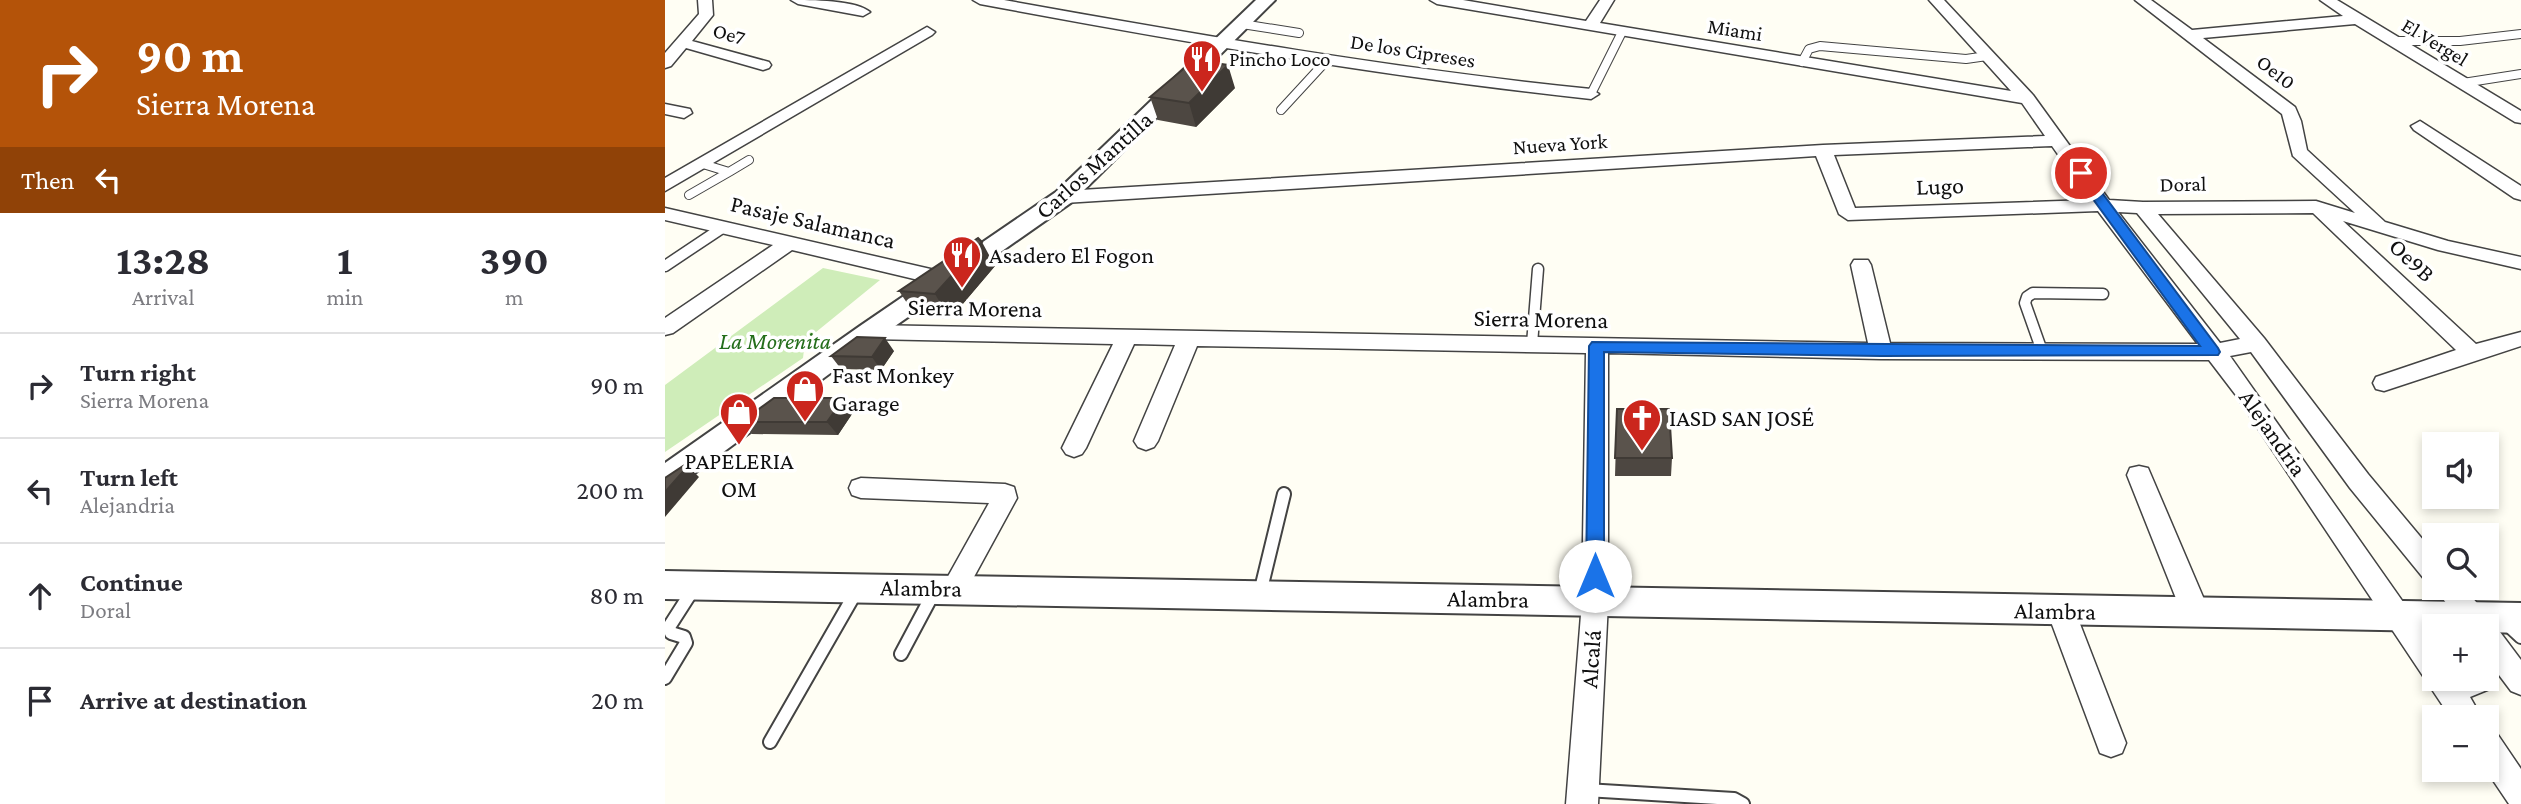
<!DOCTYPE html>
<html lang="en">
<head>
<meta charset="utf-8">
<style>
	body { margin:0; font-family:"Crimson Pro",serif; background:#f7f7f7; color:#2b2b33; height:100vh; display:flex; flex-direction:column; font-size:26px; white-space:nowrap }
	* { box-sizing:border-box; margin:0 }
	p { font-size:23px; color:#7c7c81 }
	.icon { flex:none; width:38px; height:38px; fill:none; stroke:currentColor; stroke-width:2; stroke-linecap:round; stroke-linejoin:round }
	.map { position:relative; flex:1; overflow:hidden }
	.sheet { display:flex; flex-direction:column; background:#fff; width:665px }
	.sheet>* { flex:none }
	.top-card { background:#b45309; color:#fff; overflow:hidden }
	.controls { position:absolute; left:1757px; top:432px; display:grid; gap:14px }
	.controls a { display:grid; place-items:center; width:77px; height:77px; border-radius:0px; background:#fff; box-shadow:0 4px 10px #0003; font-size:35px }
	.pin { position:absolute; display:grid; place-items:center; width:60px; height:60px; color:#fff; margin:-30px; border:4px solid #fff; border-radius:50%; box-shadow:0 2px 7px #0007 }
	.me { position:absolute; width:77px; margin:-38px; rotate:0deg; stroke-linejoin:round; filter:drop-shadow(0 0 5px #0008) }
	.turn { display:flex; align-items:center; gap:24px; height:147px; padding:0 21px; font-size:32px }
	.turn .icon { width:91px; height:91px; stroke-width:2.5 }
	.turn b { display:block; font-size:49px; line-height:60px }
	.then { display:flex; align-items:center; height:66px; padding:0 21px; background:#0003; gap:14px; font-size:26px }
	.eta { display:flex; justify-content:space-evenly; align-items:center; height:119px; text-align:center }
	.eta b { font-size:42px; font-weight:700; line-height:49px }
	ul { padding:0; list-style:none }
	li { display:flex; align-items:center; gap:21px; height:105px; padding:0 21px; border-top:2px solid #e1e1e2 }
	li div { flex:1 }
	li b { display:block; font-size:26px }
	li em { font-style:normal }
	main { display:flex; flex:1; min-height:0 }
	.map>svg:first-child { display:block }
	.green { fill:#cfedb9 }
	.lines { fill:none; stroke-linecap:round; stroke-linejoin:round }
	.service-far2-casing { stroke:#434343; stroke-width:10 }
	.service-far1-casing { stroke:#434343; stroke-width:13 }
	.service-casing { stroke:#434343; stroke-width:16 }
	.minor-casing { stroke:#434343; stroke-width:3 }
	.tertiary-casing { stroke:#434343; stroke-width:4 }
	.service-far2 { stroke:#fff; stroke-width:8 }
	.service-far1 { stroke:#fff; stroke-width:10 }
	.service { stroke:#fff; stroke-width:12 }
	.minor { fill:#fff; fill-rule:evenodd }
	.tertiary { fill:#fff; fill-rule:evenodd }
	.wall { fill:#4d4741 }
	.shaded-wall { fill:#3f3a35 }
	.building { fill:#5a534c; stroke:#3f3a35; stroke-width:2 }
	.route { fill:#1a73e8; stroke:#114b97; stroke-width:2 }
	.labels { text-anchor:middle; stroke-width:7; stroke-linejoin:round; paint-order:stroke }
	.far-street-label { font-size:21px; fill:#101010; stroke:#fff }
	.far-poi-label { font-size:21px; fill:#101010; stroke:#fff; text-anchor:start }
	.street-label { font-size:24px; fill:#101010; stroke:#fff }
	.poi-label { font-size:24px; fill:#101010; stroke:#fff; text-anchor:start }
	.park-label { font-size:24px; font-style:italic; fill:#246e1b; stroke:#fff }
</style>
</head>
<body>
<main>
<section class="sheet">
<div class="top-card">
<div class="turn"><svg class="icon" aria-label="right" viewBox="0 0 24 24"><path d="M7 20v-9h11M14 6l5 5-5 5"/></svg><div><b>90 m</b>Sierra Morena</div></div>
<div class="then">Then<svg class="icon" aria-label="left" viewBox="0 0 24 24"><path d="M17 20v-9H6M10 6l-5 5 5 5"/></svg></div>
</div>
<div class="eta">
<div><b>13:28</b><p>Arrival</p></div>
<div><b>1</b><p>min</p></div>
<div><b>390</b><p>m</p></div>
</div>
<ul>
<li><svg class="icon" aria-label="right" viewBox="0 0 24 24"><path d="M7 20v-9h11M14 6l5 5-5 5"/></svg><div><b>Turn right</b><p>Sierra Morena</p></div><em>90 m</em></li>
<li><svg class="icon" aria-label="left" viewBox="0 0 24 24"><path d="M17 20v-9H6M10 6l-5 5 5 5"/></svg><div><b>Turn left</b><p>Alejandria</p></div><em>200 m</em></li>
<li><svg class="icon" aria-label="ahead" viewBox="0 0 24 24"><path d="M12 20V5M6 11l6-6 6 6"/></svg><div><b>Continue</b><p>Doral</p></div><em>80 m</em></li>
<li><svg class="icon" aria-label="arrive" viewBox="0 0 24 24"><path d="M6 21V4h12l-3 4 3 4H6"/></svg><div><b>Arrive at destination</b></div><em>20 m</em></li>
</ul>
</section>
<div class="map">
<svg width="1856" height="804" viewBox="0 0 1856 804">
	<rect width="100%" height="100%" fill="#fffef4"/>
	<path class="green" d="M158 268 215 280 140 341 138 358 0 452V385Z"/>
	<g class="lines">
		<g class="service-far2-casing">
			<path id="service-far2" d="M577 24 634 33
				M1729 41H1795L1856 34
				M1137 62 1144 49 1155 46 1301 59 1322 56
				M1798 83 1856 74
				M926 94 957 32
				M616 110 663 59
				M64 172 84 160
				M24 195 64 172 38 164"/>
		</g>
		<g class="service-far1-casing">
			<path id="service-far1" d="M0 266 57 228
				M867 344 873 269
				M1377 351 1360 303 1362 297 1368 293 1438 294"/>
		</g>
		<g class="service-casing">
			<path id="service" d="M595 593 619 494
				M1842 624 1856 637
				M236 654 269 592
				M0 678 21 643 19 637 6 633 4 627 29 588
				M105 742 191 592
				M921 790 1069 799 1078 804"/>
		</g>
		<g class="minor-casing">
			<path id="minor" d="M33 0H47L48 15 27 41 104 62 106 65 104 68 98 70 21 48 6 66 0 68V53L34 14Z
				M126 0C146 0 191 0 205 12L198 16 133 4Z
				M308 0H339C534 35 729 69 926 89L934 94 926 99C721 77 518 42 315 4Z
				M765 0H798L921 21 935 0H949L935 23 1346 91 1264 0H1279L1368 95 1444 200 1478 202 1651 201 1690 213 1628 156 1617 114 1470 0H1486L1527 30 1678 16 1655 0H1672L1856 111V123L1850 122 1690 24 1538 38 1630 107 1636 121 1642 150 1720 222 1783 241 1856 257V269L1773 250 1678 221 1811 344 1856 332V346L1719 391 1711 389 1708 383 1711 377 1791 350 1648 213 1493 214 1599 338 1703 474 1769 553V583L1760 580 1685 488 1586 352 1565 356 1769 646V679H1822V668L1827 670 1831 679 1827 688 1805 697 1817 718H1786L1570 394 1544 360 1216 359 943 353V602L933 804H901L917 602 921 353 532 346 493 441 489 447 481 450 473 447 469 441 510 345 469 344 421 448 417 454 409 457 401 454 397 448 448 344 204 339 196 337 193 332 196 327 204 325 1203 343 1186 265 1189 260H1203L1206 265 1225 343 1533 344 1433 211 1183 220 1174 214 1151 156 399 203 390 197 399 191 1158 145 1380 136 1357 103 772 4ZM1387 146 1425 200 1190 208 1169 155ZM1453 212 1472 213 1575 339 1555 343Z
				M262 27 270 32 267 35 0 191V178Z
				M0 104 25 109 27 113 19 118 0 114Z
				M1755 121 1856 186V200L1849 198 1749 130 1746 126Z
				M0 208 283 273 290 275 293 280 290 285 283 287 127 250 8 333 0 335V318L108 245 0 220Z
				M1474 466 1483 468 1486 475 1544 611 1540 619 1530 623 1520 619 1516 611 1462 475 1465 468Z
				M196 478 340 484 349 487 352 498 298 597 289 600 280 597 276 589 324 503 196 498 187 495 184 488 187 481Z
				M1770 588H1799L1824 617 1827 627 1832 628 1856 660V695L1846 691 1822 659V626H1798Z
				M1396 599 1406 603 1410 611 1461 743 1457 753 1446 757 1435 753 1382 611 1386 603Z
				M1822 731 1833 735 1856 769V804H1844L1821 770Z"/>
		</g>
		<g class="tertiary-casing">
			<path id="tertiary" d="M591 0H610L407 202 213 338 11 487 0 491V463L195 326 391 192Z
				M0 571 1856 603V633L1822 632V626H1769V631L0 599Z"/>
		</g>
		<use href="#service-far2" class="service-far2"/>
		<use href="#service-far1" class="service-far1"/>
		<use href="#service" class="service"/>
		<use href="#minor" class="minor"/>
		<use href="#tertiary" class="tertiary"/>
	</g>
	<path class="wall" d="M570 88 531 127 493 120 485 97Z
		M330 266 285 319 250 315 234 291Z
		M229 351 216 370 176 369 166 356Z
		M952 409 1007 458 1006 476H950Z
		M189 411 173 435 87 434 76 422Z"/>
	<path class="shaded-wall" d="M563 65 570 88 531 127 524 103Z
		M317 242 330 266 285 319 270 294Z
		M220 338 229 351 216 370 207 357Z
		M179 398 189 411 173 435 162 422Z
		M23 466 34 477 0 517V492Z"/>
	<path class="building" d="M529 60 563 65 524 103 485 97Z
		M313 238 317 242 270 294 234 291Z
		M192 337 220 338 207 357 166 356Z
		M109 398H179L162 422H76Z
		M952 409H1004L1007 458H950Z
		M21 464 23 466 0 492V478Z"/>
	<path class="route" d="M1416 169 1420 170 1553 348 1555 352 1553 355 1216 356 939 352V576L936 581 930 584 923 581 921 576 924 346 927 342 1535 346 1409 173Z"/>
	<defs>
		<g id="restaurant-pin" transform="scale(2.0125)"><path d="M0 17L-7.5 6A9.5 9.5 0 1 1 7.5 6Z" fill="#cb261d" stroke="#fff"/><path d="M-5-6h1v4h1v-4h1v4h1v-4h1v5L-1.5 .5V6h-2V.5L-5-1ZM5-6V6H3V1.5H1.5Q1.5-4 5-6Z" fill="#fff"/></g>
		<g id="shop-pin" transform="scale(2.0125)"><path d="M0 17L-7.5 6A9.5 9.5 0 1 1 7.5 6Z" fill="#cb261d" stroke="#fff"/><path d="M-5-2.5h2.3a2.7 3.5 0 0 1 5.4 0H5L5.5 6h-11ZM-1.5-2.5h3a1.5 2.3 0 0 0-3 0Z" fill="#fff"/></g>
		<g id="church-pin" transform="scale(2.0125)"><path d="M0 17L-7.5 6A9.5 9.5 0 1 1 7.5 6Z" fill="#cb261d" stroke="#fff"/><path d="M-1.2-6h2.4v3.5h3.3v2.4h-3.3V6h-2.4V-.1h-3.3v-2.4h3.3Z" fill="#fff"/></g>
	</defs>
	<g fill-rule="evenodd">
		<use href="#restaurant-pin" x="537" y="59"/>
		<use href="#restaurant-pin" x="297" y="255"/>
		<use href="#shop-pin" x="140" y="389"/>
		<use href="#shop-pin" x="74" y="412"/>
		<use href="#church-pin" x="977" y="418"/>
	</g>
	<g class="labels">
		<g class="far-street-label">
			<text transform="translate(1070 30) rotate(9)" y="7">Miami</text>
			<text transform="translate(64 34) rotate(16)" y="7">Oe7</text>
			<text transform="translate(1770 42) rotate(31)" y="7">El Vergel</text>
			<text transform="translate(748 51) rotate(9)" y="7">De los Cipreses</text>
			<text transform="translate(1611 72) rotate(38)" y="7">Oe10</text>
			<text transform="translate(895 144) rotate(-4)" y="7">Nueva York</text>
			<text transform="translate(1518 184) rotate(-1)" y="7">Doral</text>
		</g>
		<g class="far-poi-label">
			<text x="564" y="66">Pincho Loco</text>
		</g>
		<g class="street-label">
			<text transform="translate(429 165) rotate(-42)" y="8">Carlos Mantilla</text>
			<text transform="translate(1275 186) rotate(-2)" y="8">Lugo</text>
			<text transform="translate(148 222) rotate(13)" y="8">Pasaje Salamanca</text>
			<text transform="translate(1747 260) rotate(43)" y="8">Oe9B</text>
			<text transform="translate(310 308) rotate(1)" y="8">Sierra Morena</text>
			<text transform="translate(876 319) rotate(1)" y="8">Sierra Morena</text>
			<text transform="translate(1608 433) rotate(55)" y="8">Alejandria</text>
			<text transform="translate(256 588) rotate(1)" y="8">Alambra</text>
			<text transform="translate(823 599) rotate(1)" y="8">Alambra</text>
			<text transform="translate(1390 611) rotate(1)" y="8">Alambra</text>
			<text transform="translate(926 659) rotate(-86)" y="8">Alcalá</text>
		</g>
		<g class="poi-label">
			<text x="324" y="263">Asadero El Fogon</text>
			<text x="167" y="383">Fast Monkey<tspan x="167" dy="28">Garage</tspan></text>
			<text x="1004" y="426">IASD SAN JOSÉ</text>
			<text x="74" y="469" text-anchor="middle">PAPELERIA<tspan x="74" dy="28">OM</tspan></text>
		</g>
		<g class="park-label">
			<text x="110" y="349">La Morenita</text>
		</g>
	</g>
</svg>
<div class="controls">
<a><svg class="icon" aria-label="sound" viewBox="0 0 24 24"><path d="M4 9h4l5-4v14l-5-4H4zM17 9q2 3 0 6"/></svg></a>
<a><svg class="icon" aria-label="search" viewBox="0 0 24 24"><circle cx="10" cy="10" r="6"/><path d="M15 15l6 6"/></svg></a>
<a>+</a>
<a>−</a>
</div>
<div class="pin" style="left:1416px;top:173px;background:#d93025"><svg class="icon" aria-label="arrive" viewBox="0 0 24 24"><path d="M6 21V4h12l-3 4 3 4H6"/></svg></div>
<svg class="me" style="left:930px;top:576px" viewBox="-20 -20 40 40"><circle r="19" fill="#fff"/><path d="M0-13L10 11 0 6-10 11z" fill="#1a73e8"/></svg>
</div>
</main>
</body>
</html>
